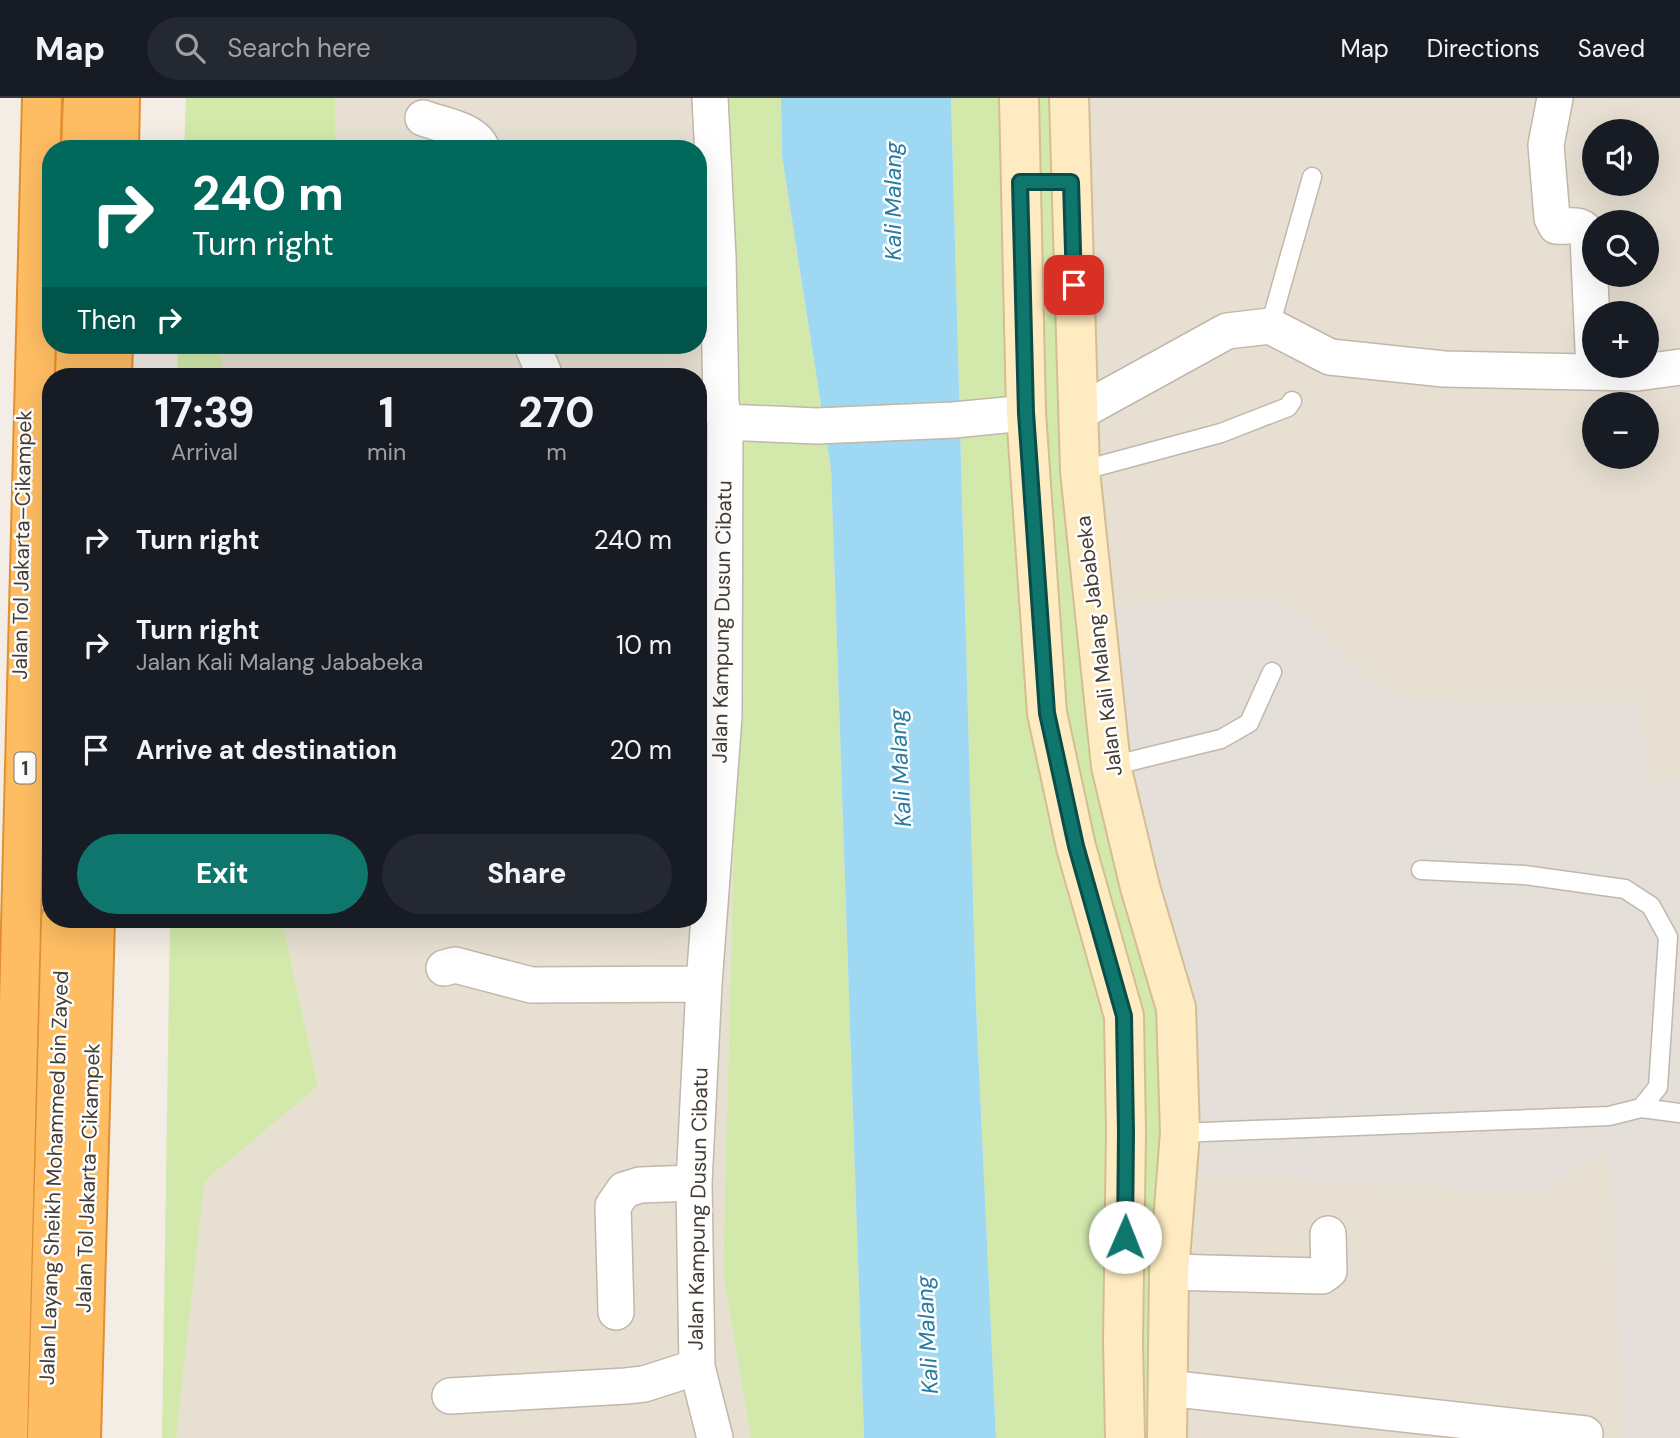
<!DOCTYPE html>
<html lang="en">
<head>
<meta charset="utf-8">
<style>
	body { margin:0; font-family:"DM Sans",sans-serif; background:#242831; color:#f1f3f6; height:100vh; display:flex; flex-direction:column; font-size:26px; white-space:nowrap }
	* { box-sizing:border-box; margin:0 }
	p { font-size:23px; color:#9ea1a6 }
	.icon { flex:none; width:38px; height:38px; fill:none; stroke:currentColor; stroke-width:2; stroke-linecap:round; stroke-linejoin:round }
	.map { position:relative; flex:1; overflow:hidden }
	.drawer { position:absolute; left:42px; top:270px; width:665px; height:560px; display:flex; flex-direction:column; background:#171b24; border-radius:28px; box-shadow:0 7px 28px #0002 }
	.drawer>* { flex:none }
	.banner { position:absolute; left:42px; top:42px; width:665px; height:214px; border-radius:28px; box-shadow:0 7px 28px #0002; background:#00695c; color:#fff; overflow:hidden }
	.tools { position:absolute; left:1582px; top:21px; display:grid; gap:14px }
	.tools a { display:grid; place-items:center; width:77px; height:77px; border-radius:50%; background:#171b24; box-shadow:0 7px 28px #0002; font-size:35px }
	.pin { position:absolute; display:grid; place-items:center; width:60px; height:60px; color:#fff; margin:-30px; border-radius:14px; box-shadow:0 4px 10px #0006 }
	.me { position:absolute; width:77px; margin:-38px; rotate:1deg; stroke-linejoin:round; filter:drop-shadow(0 0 5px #0008) }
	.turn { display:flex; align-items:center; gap:24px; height:147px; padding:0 35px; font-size:32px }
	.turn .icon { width:91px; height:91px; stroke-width:2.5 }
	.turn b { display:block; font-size:49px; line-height:60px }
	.then { display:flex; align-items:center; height:66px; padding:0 35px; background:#0003; gap:14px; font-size:26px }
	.eta { display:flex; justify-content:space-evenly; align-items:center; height:119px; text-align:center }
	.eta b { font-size:42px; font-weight:800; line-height:49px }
	.button { display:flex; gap:14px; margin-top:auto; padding:14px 35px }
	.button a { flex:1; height:80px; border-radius:42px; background:#0f766e; color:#fff; font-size:28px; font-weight:800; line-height:80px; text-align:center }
	.button a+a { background:#242831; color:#f1f3f6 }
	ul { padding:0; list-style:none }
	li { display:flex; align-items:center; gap:21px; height:105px; padding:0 35px }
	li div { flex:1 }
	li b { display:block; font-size:26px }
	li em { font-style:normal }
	header { display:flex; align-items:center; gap:42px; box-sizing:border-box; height:98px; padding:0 35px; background:#171b24; border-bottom:2px solid #363941 }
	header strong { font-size:33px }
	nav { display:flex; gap:38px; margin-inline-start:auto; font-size:24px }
	.search { width:490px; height:63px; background:#242831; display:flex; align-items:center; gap:18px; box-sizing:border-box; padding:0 24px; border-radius:38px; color:#9ea1a6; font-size:26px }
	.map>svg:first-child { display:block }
	.residential { fill:#e7dfd2; fill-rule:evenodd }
	.industrial { fill:#e5dfda }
	.green { fill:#d3e9ac }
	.water { fill:#9ed8f2 }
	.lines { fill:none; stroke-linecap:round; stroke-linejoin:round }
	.lane-casing { stroke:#c1b7aa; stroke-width:21 }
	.street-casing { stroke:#c1b7aa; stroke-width:38 }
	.secondary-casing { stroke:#d4bd93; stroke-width:42 }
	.highway-casing { stroke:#e18f30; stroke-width:42 }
	.lane { stroke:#fff; stroke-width:18 }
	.street { stroke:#fff; stroke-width:35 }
	.secondary { stroke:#ffebc2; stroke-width:38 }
	.highway { stroke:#ffbd63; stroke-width:38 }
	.route-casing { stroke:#0a4d48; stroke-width:18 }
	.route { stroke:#0f766e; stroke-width:12 }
	.labels { text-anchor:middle; stroke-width:5; stroke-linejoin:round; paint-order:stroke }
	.shield { fill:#fff; stroke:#7d7771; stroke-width:2 }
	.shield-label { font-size:19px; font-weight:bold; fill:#453d34 }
	.street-label { font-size:21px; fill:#453d34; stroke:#fff }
	.water-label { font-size:23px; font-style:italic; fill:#287ba3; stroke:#fff }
</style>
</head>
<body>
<header>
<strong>Map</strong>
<div class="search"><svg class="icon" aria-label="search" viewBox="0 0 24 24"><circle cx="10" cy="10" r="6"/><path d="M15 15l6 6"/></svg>Search here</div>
<nav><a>Map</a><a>Directions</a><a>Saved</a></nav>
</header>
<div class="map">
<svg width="1680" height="1340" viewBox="0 0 1680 1340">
	<rect width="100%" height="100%" fill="#f3ede5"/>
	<path class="residential" d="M335 0H714L741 454 723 1175 751 1340H176L205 1083 318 987 282 821H698V278H228L220 259 222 247H698V51H336Z
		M1070 0H1680V681L1647 687 1642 605 1395 602 1278 499 1094 509ZM1594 33H1647V86H1594ZM1594 124H1647V177H1594ZM1594 215H1647V268H1594ZM1594 306H1647V359H1594Z
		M1610 1051 1624 1340H1171L1177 1075 1538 1094Z"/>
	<path class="industrial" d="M1278 499 1395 602 1642 605 1647 686 1680 681V1340H1624L1610 1052 1538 1094 1177 1075 1094 509Z"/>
	<path class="green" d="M186 0H335L336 51H184Z
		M714 0H781L782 58 831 371 864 1340H751L723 1175 741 454Z
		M951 0H1069L1111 668 1176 910 1167 1340H996L976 906Z
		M178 247H222L220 259 228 278H177Z
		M170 821H282L318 988 205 1083 176 1340H162Z"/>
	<path class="water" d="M781 0H951L976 906 996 1340H864L831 371 782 58Z"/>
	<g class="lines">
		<g class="lane-casing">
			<path id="lane" d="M1270 228 1312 79
				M1080 373 1221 335 1288 309 1292 303
				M698 618H724
				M1111 668 1221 641 1249 625 1272 574
				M1641 1010 1680 1015
				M1180 1035 1609 1018 1641 1010 1658 989 1668 839 1651 808 1625 791 1524 777 1421 772"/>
		</g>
		<g class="street-casing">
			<path id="street" d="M710 0 718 159 721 305 725 324 724 618 704 886 694 1085 697 1269 715 1340
				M1555 0 1546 47 1552 120 1556 128C1569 130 1582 122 1588 138L1594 273
				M423 20C441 27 475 31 482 51
				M532 247 545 278
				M1078 315 1227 233 1270 228 1330 259 1444 271 1637 275 1680 269
				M725 324 817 328 954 322 1026 315
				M444 870 455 867 531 887 704 886
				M1169 1174 1322 1178 1329 1173 1328 1136
				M616 1214 613 1108 624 1092 640 1087 694 1085
				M1167 1290 1585 1336
				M450 1298 626 1288 644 1286 697 1269"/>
		</g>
		<g class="secondary-casing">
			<path id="secondary" d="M1019 0 1026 315 1047 615 1076 749 1124 918 1126 1034 1123 1244 1125 1340
				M1069 0 1080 373 1111 668 1140 789 1176 910 1180 1035 1169 1174 1167 1340"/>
		</g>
		<g class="highway-casing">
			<path id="highway" d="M81 51 83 0
				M119 51 120 0
				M75 278 76 247
				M112 278 113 247
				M8 1340 42 0
				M47 1340 61 821
				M81 1340 95 821"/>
		</g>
		<use href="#lane" class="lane"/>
		<use href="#street" class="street"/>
		<use href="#secondary" class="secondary"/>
		<use href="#highway" class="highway"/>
	</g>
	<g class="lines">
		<g class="route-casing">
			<path id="route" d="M1074 187 1071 84H1020L1026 315 1047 615 1076 748 1124 918 1126 1034 1125 1139"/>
		</g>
		<use href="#route" class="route"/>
	</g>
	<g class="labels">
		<rect class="shield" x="14.5" y="654.5" width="21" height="31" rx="5"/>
		<g class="shield-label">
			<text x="25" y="677">1</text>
		</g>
		<g class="street-label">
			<text transform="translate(22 447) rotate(-89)" y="7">Jalan Tol Jakarta–Cikampek</text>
			<text transform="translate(722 524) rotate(-89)" y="7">Jalan Kampung Dusun Cibatu</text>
			<text transform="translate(1099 548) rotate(-97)" y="7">Jalan Kali Malang Jababeka</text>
			<text transform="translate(54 1080) rotate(-88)" y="7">Jalan Layang Sheikh Mohammed bin Zayed</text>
			<text transform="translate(88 1080) rotate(-88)" y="7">Jalan Tol Jakarta–Cikampek</text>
			<text transform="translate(698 1111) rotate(-89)" y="7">Jalan Kampung Dusun Cibatu</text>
		</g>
		<g class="water-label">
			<text transform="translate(893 103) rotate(-90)" y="8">Kali Malang</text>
			<text transform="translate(900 670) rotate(-93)" y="8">Kali Malang</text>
			<text transform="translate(927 1237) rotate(-93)" y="8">Kali Malang</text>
		</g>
	</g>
</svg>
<div class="tools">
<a><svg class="icon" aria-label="sound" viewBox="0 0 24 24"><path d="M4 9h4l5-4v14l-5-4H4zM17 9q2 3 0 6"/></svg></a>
<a><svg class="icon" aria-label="search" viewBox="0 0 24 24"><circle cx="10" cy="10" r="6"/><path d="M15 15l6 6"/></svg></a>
<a>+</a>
<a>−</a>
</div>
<div class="pin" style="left:1074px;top:187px;background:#d93025"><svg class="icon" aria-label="arrive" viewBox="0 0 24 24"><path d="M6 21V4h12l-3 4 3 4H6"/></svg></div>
<svg class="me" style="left:1125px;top:1139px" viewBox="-20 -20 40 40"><circle r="19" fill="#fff"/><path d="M0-13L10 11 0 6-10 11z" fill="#0f766e"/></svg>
<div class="banner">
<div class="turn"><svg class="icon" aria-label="right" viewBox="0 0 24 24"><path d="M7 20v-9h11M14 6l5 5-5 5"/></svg><div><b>240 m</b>Turn right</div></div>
<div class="then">Then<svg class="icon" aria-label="right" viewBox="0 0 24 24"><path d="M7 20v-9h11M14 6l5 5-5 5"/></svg></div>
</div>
<section class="drawer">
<div class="eta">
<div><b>17:39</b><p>Arrival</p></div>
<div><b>1</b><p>min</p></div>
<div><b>270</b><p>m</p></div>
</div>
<ul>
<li><svg class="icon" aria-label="right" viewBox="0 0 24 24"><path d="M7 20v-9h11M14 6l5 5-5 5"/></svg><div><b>Turn right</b></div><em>240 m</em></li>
<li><svg class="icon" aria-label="right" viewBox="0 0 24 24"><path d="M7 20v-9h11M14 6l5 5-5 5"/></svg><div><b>Turn right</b><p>Jalan Kali Malang Jababeka</p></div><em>10 m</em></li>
<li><svg class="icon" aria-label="arrive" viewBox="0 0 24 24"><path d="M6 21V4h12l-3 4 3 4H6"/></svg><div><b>Arrive at destination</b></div><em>20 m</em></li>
</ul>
<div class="button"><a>Exit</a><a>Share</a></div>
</section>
</div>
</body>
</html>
